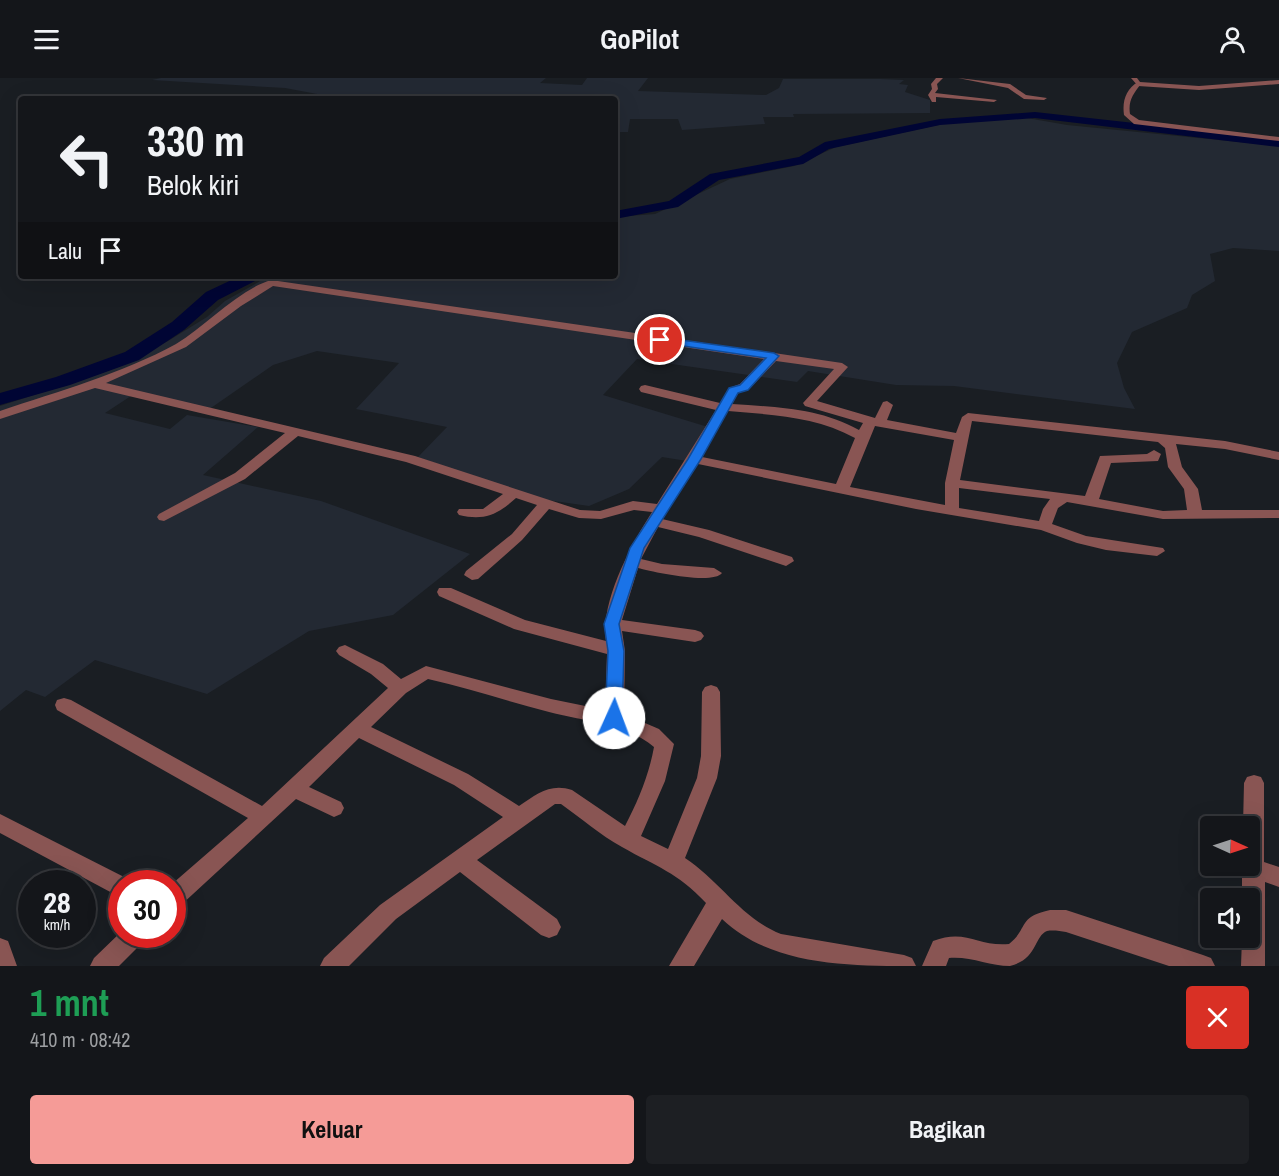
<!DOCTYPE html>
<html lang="id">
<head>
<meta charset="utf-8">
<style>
	body { margin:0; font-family:"Archivo Narrow",sans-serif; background:#1d1f23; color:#f1f3f6; height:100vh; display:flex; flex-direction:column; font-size:22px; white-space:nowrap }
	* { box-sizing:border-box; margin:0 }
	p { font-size:20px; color:#9d9fa2 }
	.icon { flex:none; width:33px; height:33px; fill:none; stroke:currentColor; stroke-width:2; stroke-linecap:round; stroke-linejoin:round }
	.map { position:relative; height:888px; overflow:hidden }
	.panel { display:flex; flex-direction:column; background:#14161a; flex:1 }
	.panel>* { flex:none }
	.top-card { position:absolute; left:18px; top:18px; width:600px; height:183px; border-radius:6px; box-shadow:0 6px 24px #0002,0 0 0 2px #333539; background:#14161a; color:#f1f3f6; overflow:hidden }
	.needle { width:39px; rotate:93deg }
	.controls { position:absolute; left:1200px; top:738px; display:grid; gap:12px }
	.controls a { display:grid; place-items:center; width:60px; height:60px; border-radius:6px; background:#14161a; box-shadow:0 6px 24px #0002,0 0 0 2px #333539; font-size:30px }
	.speed { position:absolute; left:18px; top:792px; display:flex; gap:12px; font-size:30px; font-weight:700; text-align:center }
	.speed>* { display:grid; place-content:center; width:78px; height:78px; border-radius:50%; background:#14161a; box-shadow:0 6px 24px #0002,0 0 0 2px #333539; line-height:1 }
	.speed small { font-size:15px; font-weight:400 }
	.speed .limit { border:9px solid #d22; background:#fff; color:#111 }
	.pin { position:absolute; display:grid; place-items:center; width:51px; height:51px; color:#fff; margin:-26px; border:3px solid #fff; border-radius:50%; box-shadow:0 2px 6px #0007 }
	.me { position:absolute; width:66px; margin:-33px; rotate:2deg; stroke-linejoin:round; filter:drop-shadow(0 0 4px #0008) }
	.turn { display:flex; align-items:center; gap:21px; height:126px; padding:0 30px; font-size:27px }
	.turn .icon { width:78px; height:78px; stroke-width:2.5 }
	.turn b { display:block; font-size:42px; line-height:51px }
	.then { display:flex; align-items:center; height:57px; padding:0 30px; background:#0003; gap:12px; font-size:22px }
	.round { display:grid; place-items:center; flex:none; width:63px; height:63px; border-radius:6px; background:#1d1f23 }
	.summary { display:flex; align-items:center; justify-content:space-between; height:102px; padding:0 30px }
	h1 { font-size:36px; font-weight:800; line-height:45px; color:#1e9e55 }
	.action { display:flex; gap:12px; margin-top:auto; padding:12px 30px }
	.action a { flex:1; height:69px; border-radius:6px; background:#f59b97; color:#111; font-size:24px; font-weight:800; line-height:69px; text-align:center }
	.action a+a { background:#1d1f23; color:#f1f3f6 }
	header { display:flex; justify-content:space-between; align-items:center; height:78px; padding:0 30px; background:#14161a; font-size:27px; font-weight:800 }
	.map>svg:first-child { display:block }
	.built { fill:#232933 }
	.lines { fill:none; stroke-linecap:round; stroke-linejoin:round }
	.river { fill:#000534; fill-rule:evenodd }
	.minor { fill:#895553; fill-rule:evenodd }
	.tertiary { fill:#895553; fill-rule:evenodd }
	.route { fill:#1a73e8; stroke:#114b97; stroke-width:1.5 }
</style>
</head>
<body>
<header><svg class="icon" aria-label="menu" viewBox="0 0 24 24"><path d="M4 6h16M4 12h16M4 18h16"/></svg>GoPilot<svg class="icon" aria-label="person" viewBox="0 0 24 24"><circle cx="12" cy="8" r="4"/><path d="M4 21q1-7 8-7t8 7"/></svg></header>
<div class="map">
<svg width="1279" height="888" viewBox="0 0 1279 888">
	<rect width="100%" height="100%" fill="#1a1e23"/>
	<path class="built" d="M161 0H546L540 5 582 7 587 0H648L638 13 766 17 779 10 783 1H881L904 2 899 6 908 7 905 14 930 22V35L793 36 794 39H763L765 46 682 52 678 41H630L628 54H615V21H344L285 10 152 2Z
		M1027 40 1067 47 1279 68V173L1233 170 1210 176 1215 203 1192 217 1187 230 1132 254 1117 285 1124 310 1135 331 954 308 896 307 808 293 797 304 637 281 603 317 708 349 687 383 662 379 629 411 589 428 533 420 418 379 447 349 356 331 399 285 317 273 273 287 208 332 134 316 105 335 170 351 187 337 258 349 203 397 321 423 470 476 393 537 309 553 207 616 95 582 45 619 26 612 0 633V328L110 292 168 263 207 239 225 223 269 198H615V139L655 136 730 101 794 88 836 69 943 46 985 41Z"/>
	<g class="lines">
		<path class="river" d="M1035 34 1279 61V69L1035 40 940 47 829 71 803 86 719 102 678 129 615 141V133L669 123 710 96 799 79 825 64 940 41Z
			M240 198H261L259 201 218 222 184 252 139 282 70 307 0 327V315L56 299 125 274 172 244 206 214Z"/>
		<path class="minor" d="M936 0H943L937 6 938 11 935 15 997 22 994 24 936 19V24H932L928 17 932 11 931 6Z
			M958 0 1010 6 1026 17 1047 20 1044 22 1024 21 1008 10Z
			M1138 4 1141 6C1133 16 1128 23 1130 36L1139 42 1279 59V63L1134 46 1124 37C1122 23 1126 11 1138 4Z
			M271 202 842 285 848 289 817 323 875 340 883 324 887 323 893 327 887 342 956 355 962 339 968 335 1225 363 1279 374V382L1225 371 1176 366 1182 389 1198 411 1202 432H1279V440L1163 441 1067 424 1058 430 1052 446 1086 458 1163 470 1165 473 1157 478 1106 472 1077 465 1041 452 916 431 698 386 662 441 709 452 792 479 794 483 786 488 699 459 658 449 641 481 662 486 714 490 722 495C713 507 653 494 638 490L622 542 695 552 701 554 704 558 701 562 695 564 622 553 625 573 624 636 659 651 674 666 665 703 641 758 668 771 697 700 701 678 702 614 705 609 711 607 717 609 720 614 721 678 717 700 685 780C720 803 742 841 781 856L904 877 912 880 916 888C850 888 771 888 722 841L694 888H669L706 825C677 794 657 789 622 769 600 757 581 740 561 726H555L477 782 557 841 561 849 557 857 549 860 541 857 460 794 396 841 349 888H320L324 880 380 827 503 739 454 707 359 660 309 709 341 724 344 730 341 736 334 739 296 721 180 828 172 831V806L248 740 57 632 55 627 57 622 64 620 71 622 262 728 388 610 371 596 339 577 336 573 339 569 345 567 383 586 401 601 426 588 551 621 605 632 607 576 514 551 439 518 437 514 439 510H451L525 542 606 563C600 524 631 467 652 434L634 432 601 441 579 440 549 431 522 462 478 501 472 502 464 497 466 493 512 456 537 427 516 420C497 437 484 443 459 437L457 434 459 431H483L503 416 406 384 298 358 245 401 164 443 159 442 157 439 159 436 235 395 285 355 95 310 0 341V333C59 313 121 296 176 266 206 248 238 212 271 202ZM273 208 764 281 740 306 729 310 720 325 645 307 641 308 639 311 641 314 716 332 657 426 633 423 600 433 580 432 415 378 106 305 186 269 241 228ZM776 283 834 291 803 325 805 328 863 345 859 352C820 330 776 329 732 326L738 315 748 312ZM728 333C773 337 815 338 855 360L836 406 702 379ZM972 343 1158 364 1165 370 1168 389 1184 411 1187 432 1163 433 1099 421 1111 385 1158 383 1161 376 1154 372 1147 376 1100 378 1085 418 960 402ZM875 348 954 362 945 405V427L850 409ZM959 410 1050 421 1043 431 1039 443 959 430ZM428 601C469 610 509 624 549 634 586 644 624 644 654 669 649 697 638 723 625 748L572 712C550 705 537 716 519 728L468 696 371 649 406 615Z
			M1254 697 1261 699 1264 705V784L1279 789V809L1265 804V888H1241L1242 860H1250V820H1242V790L1243 788H1250V748H1243L1244 705 1247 699Z
			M0 736 130 802 131 806H122V819L114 816 0 755Z
			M1050 832H1066L1203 877 1211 880 1215 888H1169L1066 854C1060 853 1053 852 1047 853 1034 858 1038 881 1010 888 990 888 970 878 949 880L946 888H922L933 863C966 850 978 869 1009 866 1029 850 1017 839 1050 832Z
			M122 853V856H146L143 864 119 888H90L94 880Z
			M0 860 8 863 17 888H0Z"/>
		<path class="tertiary" d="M1131 0H1137L1140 4 1199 8 1279 2V6L1199 12 1138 8Z"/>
	</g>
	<path class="route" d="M660 259 774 275 779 278 748 312 738 315 701 381 644 470 619 546 624 573 622 640 620 644 614 646 607 644 605 640 608 573 604 546 630 470 688 381 729 310 740 307 766 280 656 264 655 262Z"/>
</svg>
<div class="controls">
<a><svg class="needle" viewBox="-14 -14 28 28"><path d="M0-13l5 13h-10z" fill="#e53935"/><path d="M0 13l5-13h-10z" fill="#9d9fa2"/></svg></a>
<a><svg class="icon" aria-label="sound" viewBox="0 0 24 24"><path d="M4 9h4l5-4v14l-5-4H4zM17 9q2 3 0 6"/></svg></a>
</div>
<div class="speed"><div>28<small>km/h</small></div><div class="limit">30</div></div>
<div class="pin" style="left:660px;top:262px;background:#d93025"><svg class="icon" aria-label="arrive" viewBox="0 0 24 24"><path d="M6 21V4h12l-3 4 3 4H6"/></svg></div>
<svg class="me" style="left:614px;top:640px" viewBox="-20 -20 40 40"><circle r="19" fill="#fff"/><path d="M0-13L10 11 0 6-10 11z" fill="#1a73e8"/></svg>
<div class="top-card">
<div class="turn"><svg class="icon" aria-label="left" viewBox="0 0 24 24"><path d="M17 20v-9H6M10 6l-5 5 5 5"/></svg><div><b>330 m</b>Belok kiri</div></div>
<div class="then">Lalu<svg class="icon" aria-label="arrive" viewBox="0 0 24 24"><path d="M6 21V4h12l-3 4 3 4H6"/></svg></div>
</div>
</div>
<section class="panel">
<div class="summary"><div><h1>1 mnt</h1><p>410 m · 08:42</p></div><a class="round" style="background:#d93025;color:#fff"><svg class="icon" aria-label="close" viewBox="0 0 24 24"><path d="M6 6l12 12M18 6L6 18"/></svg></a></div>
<div class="action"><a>Keluar</a><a>Bagikan</a></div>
</section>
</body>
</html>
